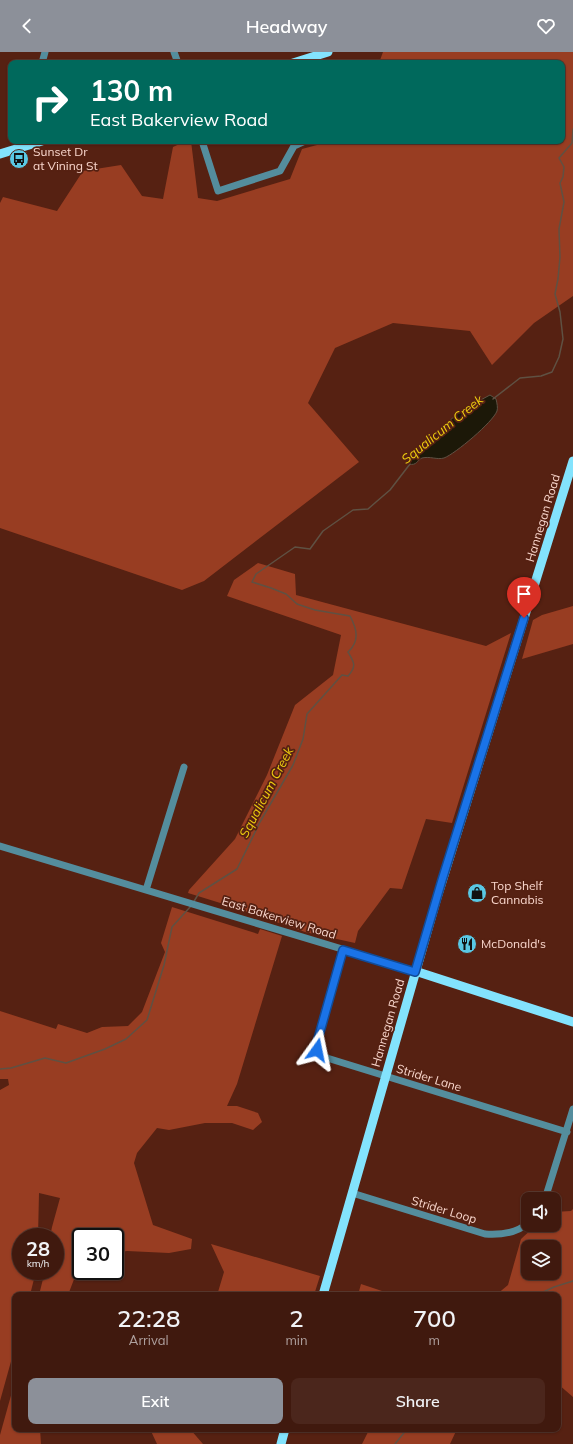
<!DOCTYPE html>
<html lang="en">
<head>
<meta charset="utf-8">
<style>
	body { margin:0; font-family:Mulish,sans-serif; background:#4b261c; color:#f1f3f6; height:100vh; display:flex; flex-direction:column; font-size:15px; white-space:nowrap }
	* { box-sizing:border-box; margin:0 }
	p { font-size:13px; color:#aea09e }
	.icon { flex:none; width:22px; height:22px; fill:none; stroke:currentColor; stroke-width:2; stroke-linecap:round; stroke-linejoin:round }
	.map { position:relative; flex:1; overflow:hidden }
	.details { position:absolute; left:12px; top:1240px; width:549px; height:140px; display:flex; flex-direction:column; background:#40190e; border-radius:8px; box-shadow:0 1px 3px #0004,0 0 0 1px #59382e }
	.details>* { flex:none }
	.top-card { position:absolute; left:8px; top:8px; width:557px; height:84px; border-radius:8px; box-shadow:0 1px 3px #0004,0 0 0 1px #59382e; background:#00695c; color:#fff; overflow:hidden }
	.tools { position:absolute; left:521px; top:1140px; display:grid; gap:8px }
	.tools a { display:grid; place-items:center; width:40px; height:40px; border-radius:8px; background:#40190e; box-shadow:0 1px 3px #0004,0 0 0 1px #59382e; font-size:20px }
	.speed { position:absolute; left:12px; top:1176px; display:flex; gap:8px; font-size:20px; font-weight:700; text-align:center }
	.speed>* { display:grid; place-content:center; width:52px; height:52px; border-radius:50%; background:#40190e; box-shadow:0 1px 3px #0004,0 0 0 1px #59382e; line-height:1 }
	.speed small { font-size:10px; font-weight:400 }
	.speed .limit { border:2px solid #111; border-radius:6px; background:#fff; color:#111 }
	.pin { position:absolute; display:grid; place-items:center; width:34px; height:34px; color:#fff; margin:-41px -17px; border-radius:50% 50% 50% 0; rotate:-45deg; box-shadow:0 0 4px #0007 }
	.pin .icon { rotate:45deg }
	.me { position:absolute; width:44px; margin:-22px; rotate:12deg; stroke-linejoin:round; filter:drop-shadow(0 0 3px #0008) }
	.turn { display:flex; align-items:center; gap:14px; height:84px; padding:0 16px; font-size:18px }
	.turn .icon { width:52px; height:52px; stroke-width:2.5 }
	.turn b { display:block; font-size:28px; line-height:34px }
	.eta { display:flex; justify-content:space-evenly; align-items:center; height:68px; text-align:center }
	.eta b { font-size:24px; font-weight:600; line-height:28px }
	.cta { display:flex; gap:8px; margin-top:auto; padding:8px 16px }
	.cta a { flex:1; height:46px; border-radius:8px; background:#8c9099; color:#fff; font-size:16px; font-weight:600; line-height:46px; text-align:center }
	.cta a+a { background:#4b261c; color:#f1f3f6 }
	header { display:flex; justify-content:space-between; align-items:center; height:52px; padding:0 16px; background:#8c9099; color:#fff; font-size:18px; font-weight:600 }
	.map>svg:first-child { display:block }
	.green { fill:#983d22; fill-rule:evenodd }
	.water { fill:#1c1808; stroke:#5f5143 }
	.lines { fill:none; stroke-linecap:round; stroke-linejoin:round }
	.stream { stroke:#5f5143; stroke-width:1.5 }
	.minor { stroke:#548d9d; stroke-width:7 }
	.major { stroke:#83e3fd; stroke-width:9 }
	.route-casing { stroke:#114b97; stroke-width:10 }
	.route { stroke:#1a73e8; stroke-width:7 }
	.labels { text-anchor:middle; stroke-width:3.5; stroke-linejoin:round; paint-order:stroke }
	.poi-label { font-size:12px; fill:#fad7cd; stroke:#562112; text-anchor:start }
	.street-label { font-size:12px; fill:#fad7cd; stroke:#562112 }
	.water-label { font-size:13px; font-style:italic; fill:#eecd0f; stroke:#562112 }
</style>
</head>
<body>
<header><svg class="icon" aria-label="back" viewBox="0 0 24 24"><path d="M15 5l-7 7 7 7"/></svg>Headway<svg class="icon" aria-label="heart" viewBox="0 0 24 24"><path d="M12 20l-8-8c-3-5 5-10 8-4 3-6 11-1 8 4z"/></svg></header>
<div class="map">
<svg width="573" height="1392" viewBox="0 0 573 1392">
	<rect width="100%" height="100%" fill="#562112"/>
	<path class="green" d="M383 0H573V244L534 271 492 313 470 279 393 271 335 296 308 351 359 410 204 529 182 538 0 476V151L3 145 57 159 83 119 121 113 142 144 163 147 173 95 186 89H191L198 146 217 149 290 127 302 97 332 89H562V11H379Z
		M258 511 295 522 296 543 486 594 511 581 452 771 426 767 402 837 390 836 358 879 355 891 305 880 230 854 188 841 189 838 235 787 267 723 295 653 333 623 341 583 227 544 234 528Z
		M573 554V592L522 607 533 568 542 563Z
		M172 855 258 882 260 877 282 884 237 1032 227 1054H237L258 1061 262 1070 253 1078 232 1071H205L169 1078 157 1076 137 1101 134 1111 153 1173 192 1187 191 1197 169 1201 127 1199 115 1201V1185H81V1209L68 1243H39L45 1219H55V1185H50L52 1175 60 1146 39 1141 38 1185H21V1219H36L30 1243H15V1295L0 1349V1038L9 1033 8 1027H0V959L56 977 58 972 87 981 102 975 128 974 142 960 165 900 161 891Z
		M573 1157V1345L558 1332V1243H496L508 1233 521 1187 536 1173H554V1160L571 1159ZM528 1195H554V1221H528Z
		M211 1192 320 1224 314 1243H221L218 1240 224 1220Z
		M361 1232 394 1243H358Z
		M15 1329V1377H40L41 1392H0V1383Z
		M150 1377H190L203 1392H157Z
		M364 1377H457L450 1392H362L368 1380Z"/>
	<path class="water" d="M490 343 496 347C497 351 498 356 497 359 493 370 455 402 444 406 437 408 430 404 422 406 417 408 417 414 409 412L408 408 460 359Z"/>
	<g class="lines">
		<path class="stream" d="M493 347 520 326 541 324 552 320 559 305 563 287 560 260 555 242 558 227 560 205 559 177 564 150 560 131 563 125 564 115 559 106 572 91 573 77
			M193 851 199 841 237 817 260 770 293 713 303 687 307 662 342 623 348 624C357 614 354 610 348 600 360 589 357 577 350 564L315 558 297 552 286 542 271 536 252 530 256 522 295 495 310 497 323 479 353 458 368 457 376 450 390 438 410 412
			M0 1017 11 1016 45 1006 66 1011 105 997 126 987 147 968 164 913 172 875 191 854
			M537 1243 554 1235 573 1229
			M395 1392 407 1377"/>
		<path class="minor" d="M174 0 178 11
			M42 11 45 0
			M202 89 218 139 280 119 294 94 305 89
			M0 794 415 919
			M146 838 184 715
			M343 898 316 994 319 1001 327 1006 567 1080
			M352 1141 485 1182C500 1183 516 1182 528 1171
			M545 1147 573 1057"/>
		<path class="major" d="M293 11 328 0
			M0 102 42 89
			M415 919 573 970
			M323 1243 436 849 573 409
			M281 1392 285 1377"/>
	</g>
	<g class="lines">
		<g class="route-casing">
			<path id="route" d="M317 998 316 994 343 898 415 920 442 828 524 566"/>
		</g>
		<use href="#route" class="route"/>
	</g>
	<defs>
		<g id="bus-disc" transform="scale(1)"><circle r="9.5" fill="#59c8e4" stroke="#562112"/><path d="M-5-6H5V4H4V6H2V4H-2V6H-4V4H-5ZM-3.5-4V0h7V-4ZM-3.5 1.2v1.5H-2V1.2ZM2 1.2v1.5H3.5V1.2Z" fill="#111"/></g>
		<g id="shop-disc" transform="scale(1)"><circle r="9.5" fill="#59c8e4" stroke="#562112"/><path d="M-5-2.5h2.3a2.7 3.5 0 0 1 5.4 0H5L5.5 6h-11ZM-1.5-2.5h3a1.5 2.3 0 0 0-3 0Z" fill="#111"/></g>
		<g id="restaurant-disc" transform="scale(1)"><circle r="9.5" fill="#59c8e4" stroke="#562112"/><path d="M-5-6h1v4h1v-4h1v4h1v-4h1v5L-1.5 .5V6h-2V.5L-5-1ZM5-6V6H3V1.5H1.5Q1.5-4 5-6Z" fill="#111"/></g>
	</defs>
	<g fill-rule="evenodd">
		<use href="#bus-disc" x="19" y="107"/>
		<use href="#shop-disc" x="477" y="841"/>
		<use href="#restaurant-disc" x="467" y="892"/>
	</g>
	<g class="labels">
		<g class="poi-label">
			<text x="33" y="104">Sunset Dr<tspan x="33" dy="14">at Vining St</tspan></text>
			<text x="491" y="838">Top Shelf<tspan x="491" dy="14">Cannabis</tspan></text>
			<text x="481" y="896">McDonald's</text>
		</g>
		<g class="street-label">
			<text transform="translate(543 466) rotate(-73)" y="4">Hannegan Road</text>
			<text transform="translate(279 866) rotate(17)" y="4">East Bakerview Road</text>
			<text transform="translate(388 971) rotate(-74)" y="4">Hannegan Road</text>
			<text transform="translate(429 1026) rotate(17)" y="4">Strider Lane</text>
			<text transform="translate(444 1158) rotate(17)" y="4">Strider Loop</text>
		</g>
		<g class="water-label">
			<text transform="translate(442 377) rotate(-39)" y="5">Squalicum Creek</text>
			<text transform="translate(266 740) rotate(-62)" y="5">Squalicum Creek</text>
		</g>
	</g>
</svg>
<div class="tools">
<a><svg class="icon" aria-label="sound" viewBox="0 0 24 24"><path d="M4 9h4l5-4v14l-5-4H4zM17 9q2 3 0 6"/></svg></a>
<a><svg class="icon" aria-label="layers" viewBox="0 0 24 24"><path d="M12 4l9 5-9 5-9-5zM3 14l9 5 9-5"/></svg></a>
</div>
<div class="speed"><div>28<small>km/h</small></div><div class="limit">30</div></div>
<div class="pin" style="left:524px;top:566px;background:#d93025"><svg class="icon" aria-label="arrive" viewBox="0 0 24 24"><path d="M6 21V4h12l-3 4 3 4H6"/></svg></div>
<svg class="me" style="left:317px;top:998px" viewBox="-20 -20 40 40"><path d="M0-17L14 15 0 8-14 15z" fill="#1a73e8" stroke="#fff" stroke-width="4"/></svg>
<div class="top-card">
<div class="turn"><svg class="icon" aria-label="right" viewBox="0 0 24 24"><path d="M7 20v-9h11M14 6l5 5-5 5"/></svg><div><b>130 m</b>East Bakerview Road</div></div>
</div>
<section class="details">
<div class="eta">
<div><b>22:28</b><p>Arrival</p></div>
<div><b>2</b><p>min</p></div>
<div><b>700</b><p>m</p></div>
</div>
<div class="cta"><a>Exit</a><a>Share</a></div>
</section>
</div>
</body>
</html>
